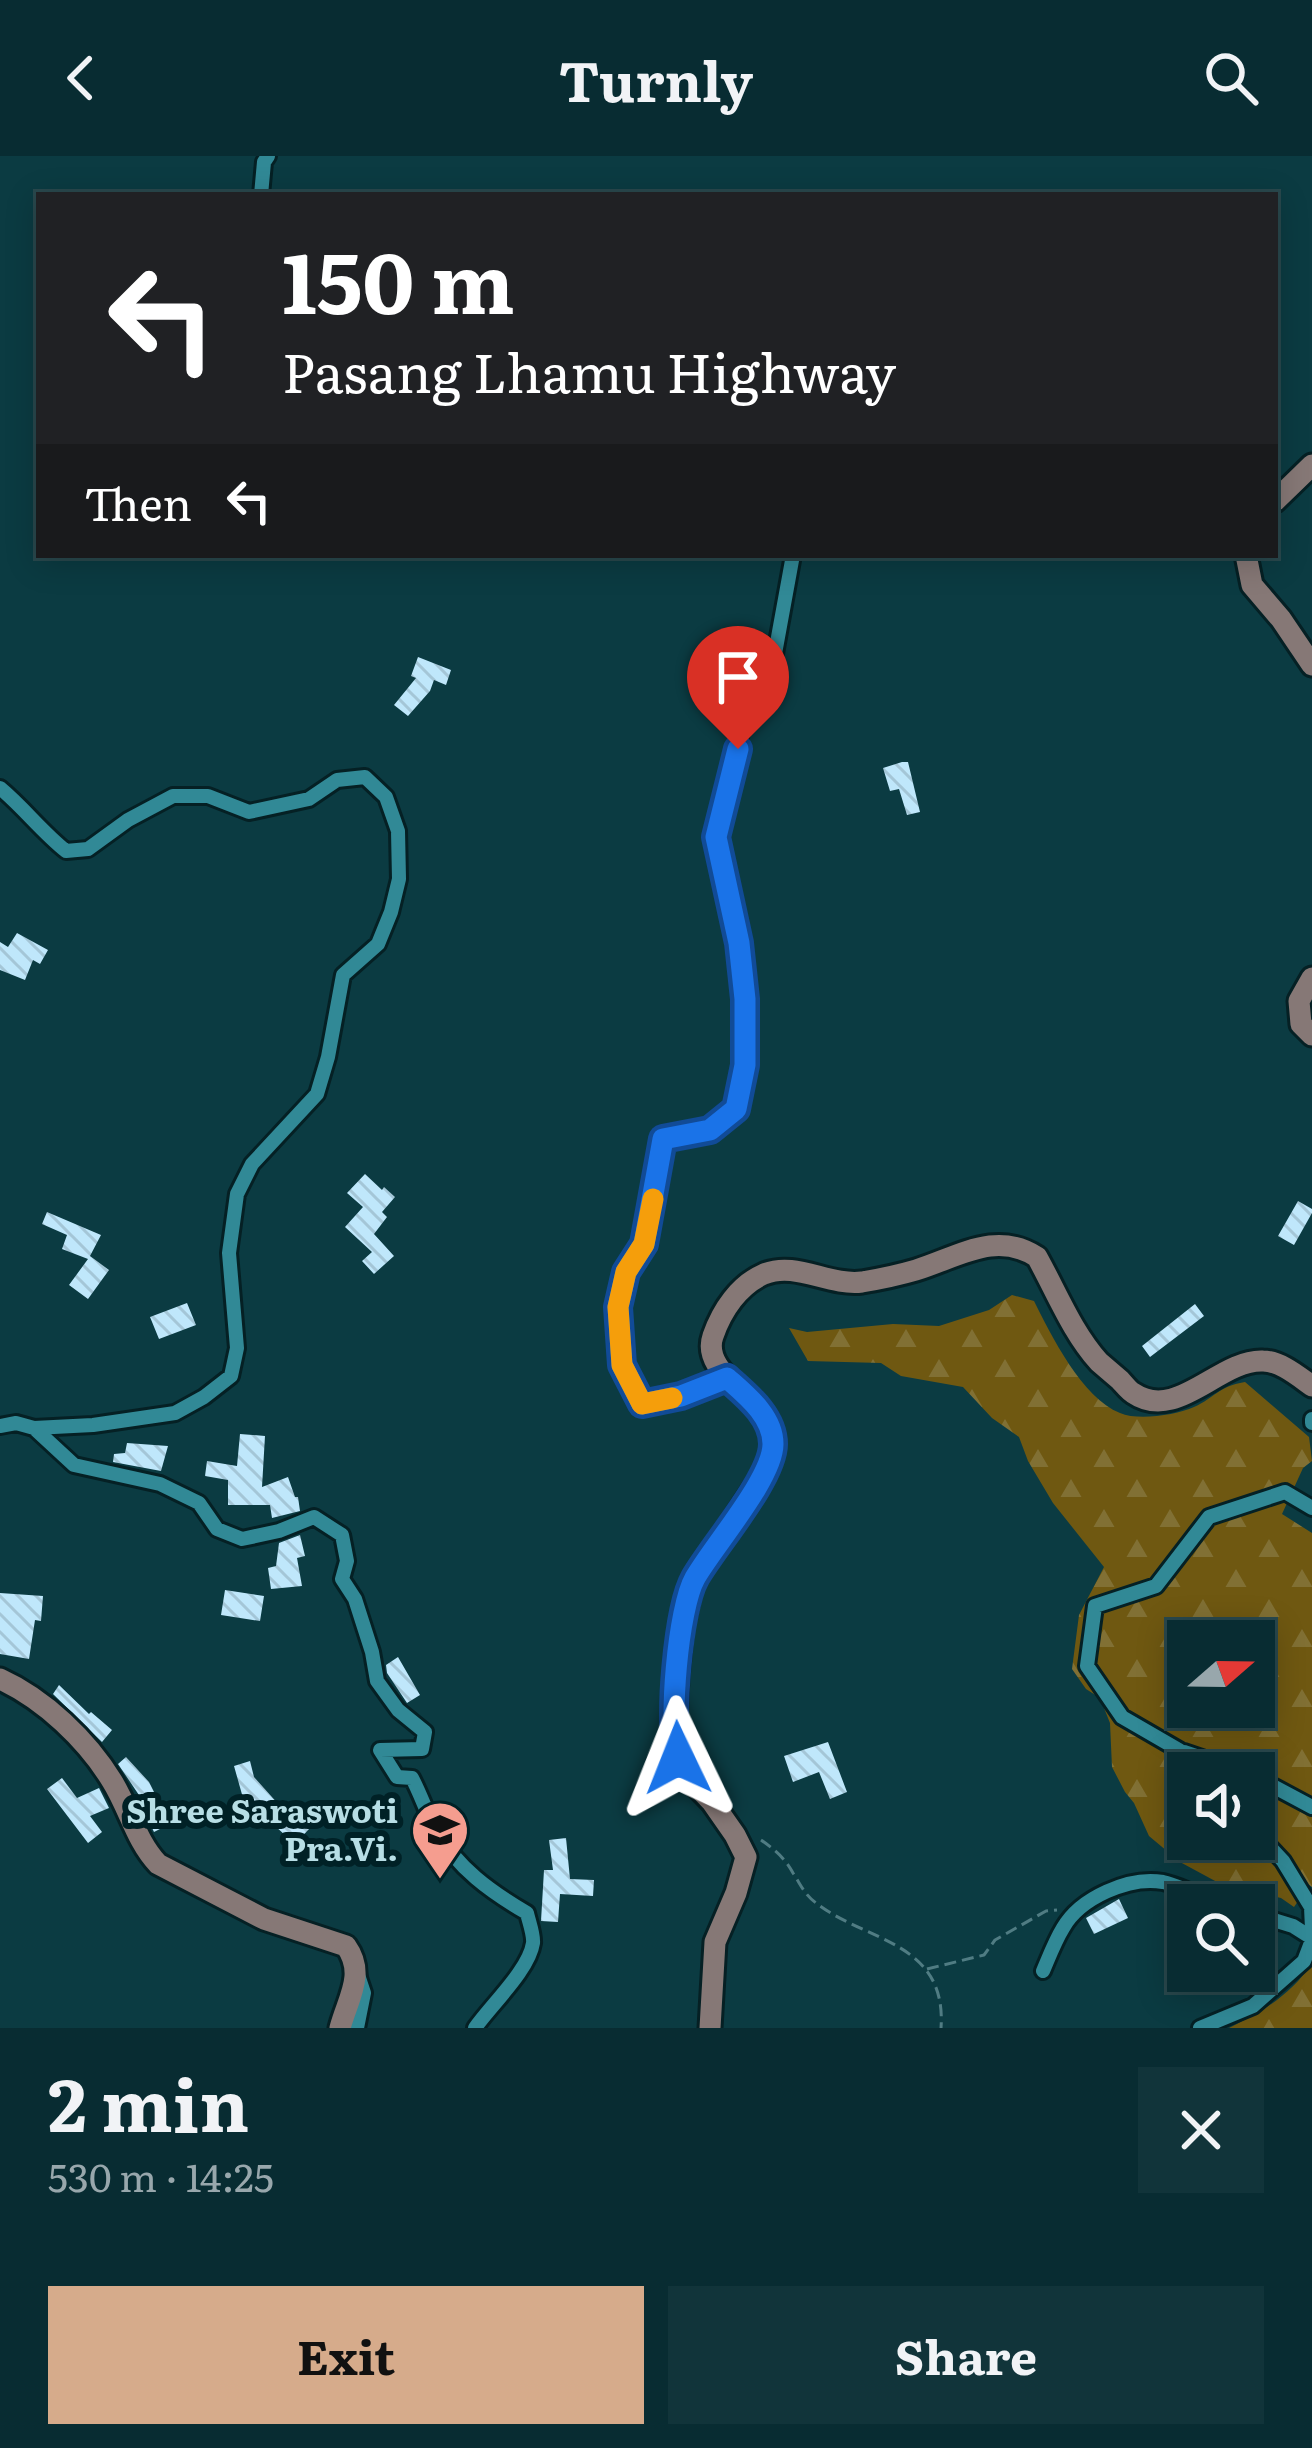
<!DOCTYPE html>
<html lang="en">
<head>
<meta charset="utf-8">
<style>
	body { margin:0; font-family:Literata,serif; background:#11343a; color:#f1f3f6; height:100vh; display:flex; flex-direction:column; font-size:45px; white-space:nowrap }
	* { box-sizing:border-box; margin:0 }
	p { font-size:39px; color:#98a7ac }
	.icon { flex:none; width:66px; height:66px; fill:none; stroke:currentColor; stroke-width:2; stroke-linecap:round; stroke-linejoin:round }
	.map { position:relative; height:1872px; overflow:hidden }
	.drawer { display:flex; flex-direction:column; background:#082c32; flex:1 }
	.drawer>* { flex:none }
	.guide { position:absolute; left:36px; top:36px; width:1242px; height:366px; border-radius:0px; box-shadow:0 6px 30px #0003,0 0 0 3px #29484d; background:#202124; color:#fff; overflow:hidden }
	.needle { width:78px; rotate:70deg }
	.buttons { position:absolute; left:1167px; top:1464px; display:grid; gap:24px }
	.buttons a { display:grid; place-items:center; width:108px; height:108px; border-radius:0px; background:#082c32; box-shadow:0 6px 30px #0003,0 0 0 3px #29484d; font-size:60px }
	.pin { position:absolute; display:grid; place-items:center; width:102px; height:102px; color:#fff; margin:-123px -51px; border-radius:50% 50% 50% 0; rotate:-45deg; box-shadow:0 0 12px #0007 }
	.pin .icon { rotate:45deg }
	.me { position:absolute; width:132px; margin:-66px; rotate:358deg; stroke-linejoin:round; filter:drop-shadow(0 0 9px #0008) }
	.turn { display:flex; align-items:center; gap:42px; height:252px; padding:0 48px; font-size:54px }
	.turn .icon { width:156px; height:156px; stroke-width:2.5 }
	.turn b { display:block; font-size:84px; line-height:102px }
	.then { display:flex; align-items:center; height:114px; padding:0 48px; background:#0003; gap:24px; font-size:45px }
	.round { display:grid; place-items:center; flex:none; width:126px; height:126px; border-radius:0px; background:#11343a }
	.overview { display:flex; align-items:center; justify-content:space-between; height:204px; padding:0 48px }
	h1 { font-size:72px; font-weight:700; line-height:90px }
	.action { display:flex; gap:24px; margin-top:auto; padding:24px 48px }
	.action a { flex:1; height:138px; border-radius:0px; background:#d6ab8b; color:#111; font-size:48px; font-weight:700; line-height:138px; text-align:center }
	.action a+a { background:#11343a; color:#f1f3f6 }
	header { display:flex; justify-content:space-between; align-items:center; height:156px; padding:0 48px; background:#082c32; font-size:54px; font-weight:700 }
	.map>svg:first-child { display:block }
	.forest { fill:url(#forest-firs); fill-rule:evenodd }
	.building { fill:url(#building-back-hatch) }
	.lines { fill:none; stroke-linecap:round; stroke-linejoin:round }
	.street-casing { stroke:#052024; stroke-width:20 }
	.primary-casing { stroke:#052024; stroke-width:27 }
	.path { stroke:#507c83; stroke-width:3; stroke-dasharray:12 6; stroke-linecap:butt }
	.street { stroke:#318996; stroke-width:14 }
	.primary { stroke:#867876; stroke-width:21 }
	.route-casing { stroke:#114b97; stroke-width:30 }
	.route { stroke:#1a73e8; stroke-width:21 }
	.slow { stroke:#f59e0b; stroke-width:21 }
	.labels { text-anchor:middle; stroke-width:12; stroke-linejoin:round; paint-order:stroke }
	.poi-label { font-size:33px; font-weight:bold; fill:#b7dee5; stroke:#002126; text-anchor:end }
</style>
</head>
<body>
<header><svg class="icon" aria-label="back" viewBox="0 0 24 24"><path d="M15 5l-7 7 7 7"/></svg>Turnly<svg class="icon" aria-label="search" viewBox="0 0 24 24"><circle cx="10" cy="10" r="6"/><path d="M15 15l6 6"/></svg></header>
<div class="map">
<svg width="1312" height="1872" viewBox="0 0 1312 1872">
	<defs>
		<pattern id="forest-firs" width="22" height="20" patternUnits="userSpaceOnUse" patternTransform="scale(3)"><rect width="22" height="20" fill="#6f5811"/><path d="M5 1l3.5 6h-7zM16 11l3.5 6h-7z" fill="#817034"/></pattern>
		<pattern id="building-back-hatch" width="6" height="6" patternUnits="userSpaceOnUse" patternTransform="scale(3)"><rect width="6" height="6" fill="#bfe7fb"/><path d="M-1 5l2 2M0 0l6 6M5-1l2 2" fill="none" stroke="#a4c6d7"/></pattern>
	</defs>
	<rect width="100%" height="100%" fill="#0b3b42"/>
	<path class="forest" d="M1012 1139 1034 1145C1051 1179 1082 1242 1120 1257 1138 1265 1176 1259 1194 1251 1216 1241 1217 1231 1245 1226L1309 1281 1312 1305 1303 1312 1282 1358 1312 1377V1731L1309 1729 1294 1751 1281 1742 1217 1726 1180 1706 1149 1680 1134 1647 1125 1636 1112 1611 1110 1567 1100 1542 1086 1533 1072 1513 1079 1459 1104 1411 1053 1347 1028 1305 1019 1281 992 1262 963 1231 901 1220 881 1207 808 1205 789 1172 807 1176 893 1168 939 1170 989 1154ZM1188 1485H1254V1551H1188ZM1188 1617H1254V1683H1188Z
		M1312 1807V1872H1229C1262 1856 1292 1838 1312 1807Z"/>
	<path class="building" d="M418 501 451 514 446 529 434 524 430 535 408 560 394 549 416 522 411 520Z
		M902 606H908L920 656 907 659 899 633 890 635 883 612Z
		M17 777 48 794 40 808 33 804 25 824 0 814V786L8 791Z
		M365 1018 382 1034 384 1031 395 1041 382 1056 387 1061 374 1078 394 1100 374 1118 362 1105 372 1096 345 1071 363 1051 347 1037Z
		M1298 1045 1312 1053V1057L1294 1089 1278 1080Z
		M47 1056 101 1079 90 1100 109 1114 88 1143 69 1129 88 1103 62 1093 67 1079 42 1068Z
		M187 1147 196 1169 159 1183 150 1161Z
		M1195 1148 1204 1160 1150 1201 1142 1190Z
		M240 1278 265 1280 262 1331 288 1321 295 1341H298L300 1355 272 1362 270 1349H228V1324L205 1320 207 1305 237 1310Z
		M127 1287 168 1290 161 1315 113 1306 114 1298 125 1297Z
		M300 1379 305 1400 297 1402 302 1430 271 1433 268 1412 276 1410 279 1387Z
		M225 1434 264 1440 260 1465 221 1459Z
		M0 1437 43 1440 41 1465 35 1464 29 1503 0 1498Z
		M398 1501 420 1539 407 1547 387 1517 386 1509Z
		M59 1529 89 1558 91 1556 112 1574 102 1586 53 1538Z
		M828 1586 847 1636 830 1643 819 1616 793 1626 784 1600Z
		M126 1601 149 1626 170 1668 154 1676 140 1647 143 1645 118 1608Z
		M250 1605 254 1621 289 1660 292 1657 309 1673 295 1688 265 1661 258 1667 239 1646 243 1642 234 1610Z
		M62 1622 77 1642 99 1632 109 1652 90 1660 102 1676 88 1687 47 1633Z
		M566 1682 570 1723 594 1724 593 1740 560 1738 558 1766 541 1765 544 1714H553L549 1684Z
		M1119 1743 1128 1762 1094 1778 1086 1762Z"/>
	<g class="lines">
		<g class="street-casing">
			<path id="street" d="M261 39 264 6 268 0
				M0 632C24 652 42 676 66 695L88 693 128 664 173 640H208L249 656 309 643 337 624 365 621 386 641 398 675 399 723 391 756 378 788 343 819 328 901 317 938 252 1008 237 1038 229 1097 237 1192 231 1220 204 1241 175 1257 93 1269 34 1272 74 1309 160 1328 199 1347 217 1373 242 1383 279 1375 314 1361 342 1379 347 1405 342 1423 355 1443 372 1496 377 1525 398 1554 425 1576 422 1593 380 1594 397 1621 412 1622C421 1639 427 1658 436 1674 457 1712 491 1736 527 1757 529 1766 534 1779 533 1787 529 1814 491 1849 475 1872
				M727 1222 681 1240 642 1248 622 1209 618 1151 625 1116 643 1088 663 983 710 974 736 953 745 909V843L738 787 716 681 745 560 770 525 793 399
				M1312 1263V1267
				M0 1270 16 1267 34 1272
				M1184 1596 1246 1617
				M1201 1617 1179 1594 1122 1561 1087 1510 1095 1450 1156 1430 1209 1361 1285 1336 1312 1352
				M1254 1620 1312 1651
				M1254 1674 1283 1705 1311 1751 1312 1773
				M1254 1758 1293 1770 1312 1782
				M1043 1815C1049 1801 1055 1785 1063 1772 1080 1742 1129 1720 1163 1726 1182 1730 1200 1741 1216 1749
				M357 1872 364 1837 358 1819
				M1200 1872 1253 1850 1304 1805 1312 1784"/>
		</g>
		<g class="primary-casing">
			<path id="primary" d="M1275 345 1312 309
				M1246 399 1252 429 1281 463 1312 509
				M1312 822 1299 845 1301 868 1312 879
				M0 1523C44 1543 87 1584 112 1625 129 1652 136 1685 158 1708L264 1763 346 1790C366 1818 348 1842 340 1872
				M710 1872 715 1786 736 1737 746 1701 735 1679 712 1646 684 1617 678 1602 674 1587 677 1521 682 1470 692 1427 767 1313C770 1304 773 1295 773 1286 772 1244 699 1220 713 1180 722 1154 739 1129 764 1118 796 1105 828 1130 862 1126 880 1123 899 1119 916 1114 958 1101 996 1074 1037 1101 1057 1137 1072 1176 1099 1206 1106 1212 1113 1218 1120 1224 1123 1227 1130 1236 1133 1237 1177 1267 1219 1203 1263 1205 1280 1205 1298 1220 1312 1230"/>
		</g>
		<path class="path" d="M761 1684C774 1693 785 1702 793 1717 801 1729 804 1738 816 1747 866 1786 947 1785 941 1872
			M927 1813 984 1799 995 1784 1046 1755 1057 1754"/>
		<use href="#street" class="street"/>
		<use href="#primary" class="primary"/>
	</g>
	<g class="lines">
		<g class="route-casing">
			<path id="route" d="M678 1602C668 1569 678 1452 695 1422 714 1389 773 1322 773 1288 773 1260 746 1239 727 1222L681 1240 642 1248 622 1209 618 1151 626 1116 644 1088 663 983 710 974 736 953 745 909V843L739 787 716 681 738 593"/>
		</g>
		<use href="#route" class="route"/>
		<path class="slow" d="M653 1043 644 1088 626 1116 618 1151 622 1209 642 1248 672 1242"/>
	</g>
	<defs>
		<g id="school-pin" transform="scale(3)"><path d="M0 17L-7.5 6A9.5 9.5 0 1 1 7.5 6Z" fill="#f59d8f" stroke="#002126"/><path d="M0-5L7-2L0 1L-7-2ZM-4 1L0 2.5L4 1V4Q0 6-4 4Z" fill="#111"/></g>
	</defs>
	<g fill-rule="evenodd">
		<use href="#school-pin" x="440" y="1674"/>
	</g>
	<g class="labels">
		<g class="poi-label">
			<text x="398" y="1667">Shree Saraswoti<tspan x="398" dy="38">Pra.Vi.</tspan></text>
		</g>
	</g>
</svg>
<div class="buttons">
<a><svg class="needle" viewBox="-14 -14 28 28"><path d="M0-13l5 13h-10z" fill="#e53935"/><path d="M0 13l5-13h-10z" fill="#98a7ac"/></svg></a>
<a><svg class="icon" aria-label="sound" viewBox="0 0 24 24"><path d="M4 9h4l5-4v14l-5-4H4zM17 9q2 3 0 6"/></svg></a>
<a><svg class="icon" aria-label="search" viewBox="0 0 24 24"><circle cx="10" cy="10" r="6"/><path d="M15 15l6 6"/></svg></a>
</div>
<div class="pin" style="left:738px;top:593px;background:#d93025"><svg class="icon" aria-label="arrive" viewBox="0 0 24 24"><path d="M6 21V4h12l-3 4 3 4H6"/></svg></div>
<svg class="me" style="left:678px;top:1602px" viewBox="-20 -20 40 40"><path d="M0-17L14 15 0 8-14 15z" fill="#1a73e8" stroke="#fff" stroke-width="4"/></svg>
<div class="guide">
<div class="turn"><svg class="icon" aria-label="left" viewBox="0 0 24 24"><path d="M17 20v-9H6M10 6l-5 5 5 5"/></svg><div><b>150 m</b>Pasang Lhamu Highway</div></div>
<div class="then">Then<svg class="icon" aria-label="left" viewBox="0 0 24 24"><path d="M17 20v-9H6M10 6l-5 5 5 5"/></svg></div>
</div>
</div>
<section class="drawer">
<div class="overview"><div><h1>2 min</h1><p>530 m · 14:25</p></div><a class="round"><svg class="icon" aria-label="close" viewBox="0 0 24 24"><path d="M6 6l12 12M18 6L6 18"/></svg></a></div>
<div class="action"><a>Exit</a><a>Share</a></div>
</section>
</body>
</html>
